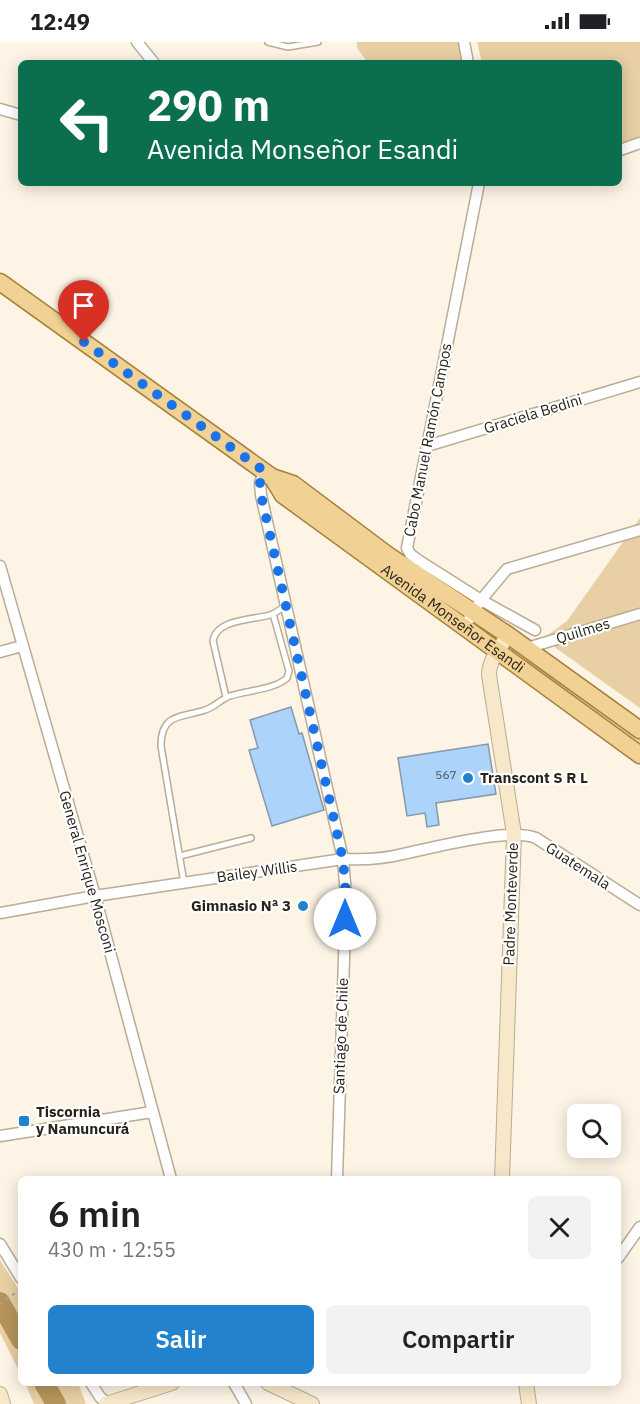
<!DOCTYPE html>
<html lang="es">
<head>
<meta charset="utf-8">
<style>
	body { margin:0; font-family:"IBM Plex Sans",sans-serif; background:#f2f2f2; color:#202124; height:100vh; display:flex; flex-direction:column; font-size:22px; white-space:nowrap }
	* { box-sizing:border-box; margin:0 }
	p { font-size:20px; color:#757577 }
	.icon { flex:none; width:33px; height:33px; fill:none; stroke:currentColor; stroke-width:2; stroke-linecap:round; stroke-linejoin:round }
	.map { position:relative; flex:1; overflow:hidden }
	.details { position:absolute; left:18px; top:1134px; width:603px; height:210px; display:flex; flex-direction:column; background:#fff; border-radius:9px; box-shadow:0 3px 15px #0003 }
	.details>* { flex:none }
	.top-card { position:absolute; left:18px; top:18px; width:604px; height:126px; border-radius:9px; box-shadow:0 3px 15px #0003; background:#0b6e4f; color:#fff; overflow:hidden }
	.buttons { position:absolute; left:567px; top:1062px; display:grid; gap:12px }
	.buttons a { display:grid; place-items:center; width:54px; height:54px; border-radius:9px; background:#fff; box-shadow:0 3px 15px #0003; font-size:30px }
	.pin { position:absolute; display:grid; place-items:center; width:51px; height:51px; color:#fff; margin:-62px -26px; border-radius:50% 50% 50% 0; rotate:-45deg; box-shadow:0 0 6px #0007 }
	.pin .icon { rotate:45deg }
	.me { position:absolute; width:66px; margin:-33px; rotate:0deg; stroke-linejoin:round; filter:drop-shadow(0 0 4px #0008) }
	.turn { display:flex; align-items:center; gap:21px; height:126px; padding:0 30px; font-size:27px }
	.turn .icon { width:78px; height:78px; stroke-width:2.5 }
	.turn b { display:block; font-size:42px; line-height:51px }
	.round { display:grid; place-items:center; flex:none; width:63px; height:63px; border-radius:9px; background:#f2f2f2 }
	.head { display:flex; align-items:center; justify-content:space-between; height:102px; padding:0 30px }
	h1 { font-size:36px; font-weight:600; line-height:45px }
	.primary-button { display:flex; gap:12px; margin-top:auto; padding:12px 30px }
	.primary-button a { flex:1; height:69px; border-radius:9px; background:#2382ce; color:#fff; font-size:24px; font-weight:600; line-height:69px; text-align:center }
	.primary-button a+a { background:#f2f2f2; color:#202124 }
	.status { display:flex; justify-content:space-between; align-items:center; height:42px; padding:0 30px; background:#fff; direction:ltr }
	.status svg { height:16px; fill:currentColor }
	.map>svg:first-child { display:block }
	.green { fill:#e8cfa4 }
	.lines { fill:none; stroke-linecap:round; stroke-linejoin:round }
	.river { stroke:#b5945b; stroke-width:20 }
	.building { fill:#acd3f9; stroke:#8599ac; stroke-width:1.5 }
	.lane-casing { stroke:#baac95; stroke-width:8 }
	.street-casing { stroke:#baac95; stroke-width:13 }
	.secondary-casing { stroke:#baac95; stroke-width:16 }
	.primary-casing { stroke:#a5803b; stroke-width:19 }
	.path { stroke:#aba397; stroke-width:2; stroke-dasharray:3 4.5; stroke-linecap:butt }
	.lane { stroke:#fff; stroke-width:5 }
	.street { stroke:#fff; stroke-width:10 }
	.secondary { stroke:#f8e8ca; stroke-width:14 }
	.primary { stroke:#f2d194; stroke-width:16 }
	.route { stroke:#1a73e8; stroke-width:10; stroke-dasharray:0 18 }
	.poi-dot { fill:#2382ce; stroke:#fff; stroke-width:2 }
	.labels { text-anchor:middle; stroke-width:4.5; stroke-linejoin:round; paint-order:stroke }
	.number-label { font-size:12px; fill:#494e51 }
	.street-label { font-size:15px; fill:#282219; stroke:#fff }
	.poi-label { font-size:15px; font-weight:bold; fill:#282219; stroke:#fff; text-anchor:start }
</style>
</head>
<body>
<div class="status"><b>12:49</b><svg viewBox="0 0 49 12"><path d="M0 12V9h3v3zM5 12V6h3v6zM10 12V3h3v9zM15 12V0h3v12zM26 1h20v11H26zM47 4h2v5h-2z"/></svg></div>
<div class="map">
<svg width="640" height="1362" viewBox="0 0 640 1362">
	<rect width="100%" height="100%" fill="#fdf4e5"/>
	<path class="green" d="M357 0H462L466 21H368L357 6Z
		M477 0H640V96L620 103V21H482Z
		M640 476V666L546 599 548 593 567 579Z
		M530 614 640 694V702L526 619Z
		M0 1218 21 1251V1333L0 1291Z
		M25 1341H78L86 1362H34Z"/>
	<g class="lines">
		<path class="river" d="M0 1260 21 1298
			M44 1341 56 1362"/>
	</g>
	<path class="building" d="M291 665 299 692 302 691 324 768 272 784 249 708 258 706 250 678Z
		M488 702 496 752 436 761 439 783 427 785 425 771 407 774 398 716Z"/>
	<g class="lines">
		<g class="lane-casing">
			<path id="lane" d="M268 0 288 5 318 0
				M226 655 213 599C216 577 253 578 270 573 276 571 281 567 286 563
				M180 814 251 796
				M184 841 161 704C161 671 181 676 205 668 215 665 221 657 230 654 245 649 276 647 287 636L289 629 273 572"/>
		</g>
		<g class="street-casing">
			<path id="street" d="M137 0 154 21
				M464 0 468 21
				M0 67 21 73
				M620 108 640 101
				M479 141 407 506 410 512 418 518 481 558 535 588
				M427 404 640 340
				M264 430 260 441 261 453 343 817 346 853 337 1137
				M0 524 95 854 171 1137
				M464 585 481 558 507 527 640 488
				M527 606 640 572
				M0 610 22 604
				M0 871 95 854 343 817C363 818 383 817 403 812 432 806 510 785 536 796L640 863
				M0 1094 152 1070
				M0 1202 21 1236
				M618 1216 640 1185
				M91 1341 100 1355 108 1362
				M234 1341 246 1362"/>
		</g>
		<g class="secondary-casing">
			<path id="secondary" d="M502 1137 514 792 489 633C489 618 500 606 508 593
				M268 1341 312 1362
				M526 1341 529 1362
				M0 1352 3 1362
				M106 1362 172 1341"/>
		</g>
		<g class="primary-casing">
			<g id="primary">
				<path d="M0 240 272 435 293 442 389 514 508 593 640 688"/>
				<path id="s1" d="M272 435 283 453 640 713"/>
			</g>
		</g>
		<path class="path" d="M0 1262 21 1247"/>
		<use href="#lane" class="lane"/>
		<use href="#street" class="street"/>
		<use href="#secondary" class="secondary"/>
		<use href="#primary" class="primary"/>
	</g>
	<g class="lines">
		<path class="route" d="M84 300 264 429 260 441 261 453 343 818 346 853 345 877"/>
	</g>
	<g class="poi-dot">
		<circle cx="468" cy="736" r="6"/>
		<circle cx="303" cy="864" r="6"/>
		<rect x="18" y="1073" width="12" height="12" rx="3"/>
	</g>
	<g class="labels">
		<g class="number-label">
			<text x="446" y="737">567</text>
		</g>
		<g class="street-label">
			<text transform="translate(533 372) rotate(-17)" y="5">Graciela Bedini</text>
			<text transform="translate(428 398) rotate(-79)" y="5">Cabo Manuel Ramón Campos</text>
			<text dy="5" stroke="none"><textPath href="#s1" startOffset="231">Avenida Monseñor Esandi</textPath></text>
			<text transform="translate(583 589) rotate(-17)" y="5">Quilmes</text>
			<text transform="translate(578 824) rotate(33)" y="5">Guatemala</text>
			<text transform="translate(87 830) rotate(74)" y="5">General Enrique Mosconi</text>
			<text transform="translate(257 830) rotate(-8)" y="5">Bailey Willis</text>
			<text transform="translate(511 862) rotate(-88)" y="5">Padre Monteverde</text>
			<text transform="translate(341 994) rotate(-88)" y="5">Santiago de Chile</text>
		</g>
		<g class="poi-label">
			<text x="480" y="741">Transcont S R L</text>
			<text x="291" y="869" text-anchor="end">Gimnasio Nª 3</text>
			<text x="36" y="1075">Tiscornia<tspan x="36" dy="17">y Namuncurá</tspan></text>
		</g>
	</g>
</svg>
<div class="buttons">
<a><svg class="icon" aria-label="search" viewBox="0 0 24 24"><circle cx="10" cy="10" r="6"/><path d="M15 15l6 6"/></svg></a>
</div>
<div class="pin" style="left:84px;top:300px;background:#d93025"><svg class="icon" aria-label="arrive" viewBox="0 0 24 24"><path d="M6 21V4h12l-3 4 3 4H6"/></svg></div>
<svg class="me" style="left:345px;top:877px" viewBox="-20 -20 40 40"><circle r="19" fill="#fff"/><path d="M0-13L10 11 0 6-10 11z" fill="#1a73e8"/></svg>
<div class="top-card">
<div class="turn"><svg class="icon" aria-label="left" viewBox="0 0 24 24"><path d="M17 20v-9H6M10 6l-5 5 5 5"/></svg><div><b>290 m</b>Avenida Monseñor Esandi</div></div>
</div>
<section class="details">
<div class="head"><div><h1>6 min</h1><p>430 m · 12:55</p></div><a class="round"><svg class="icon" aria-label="close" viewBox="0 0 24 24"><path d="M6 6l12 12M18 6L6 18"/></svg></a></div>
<div class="primary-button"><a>Salir</a><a>Compartir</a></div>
</section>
</div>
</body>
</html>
